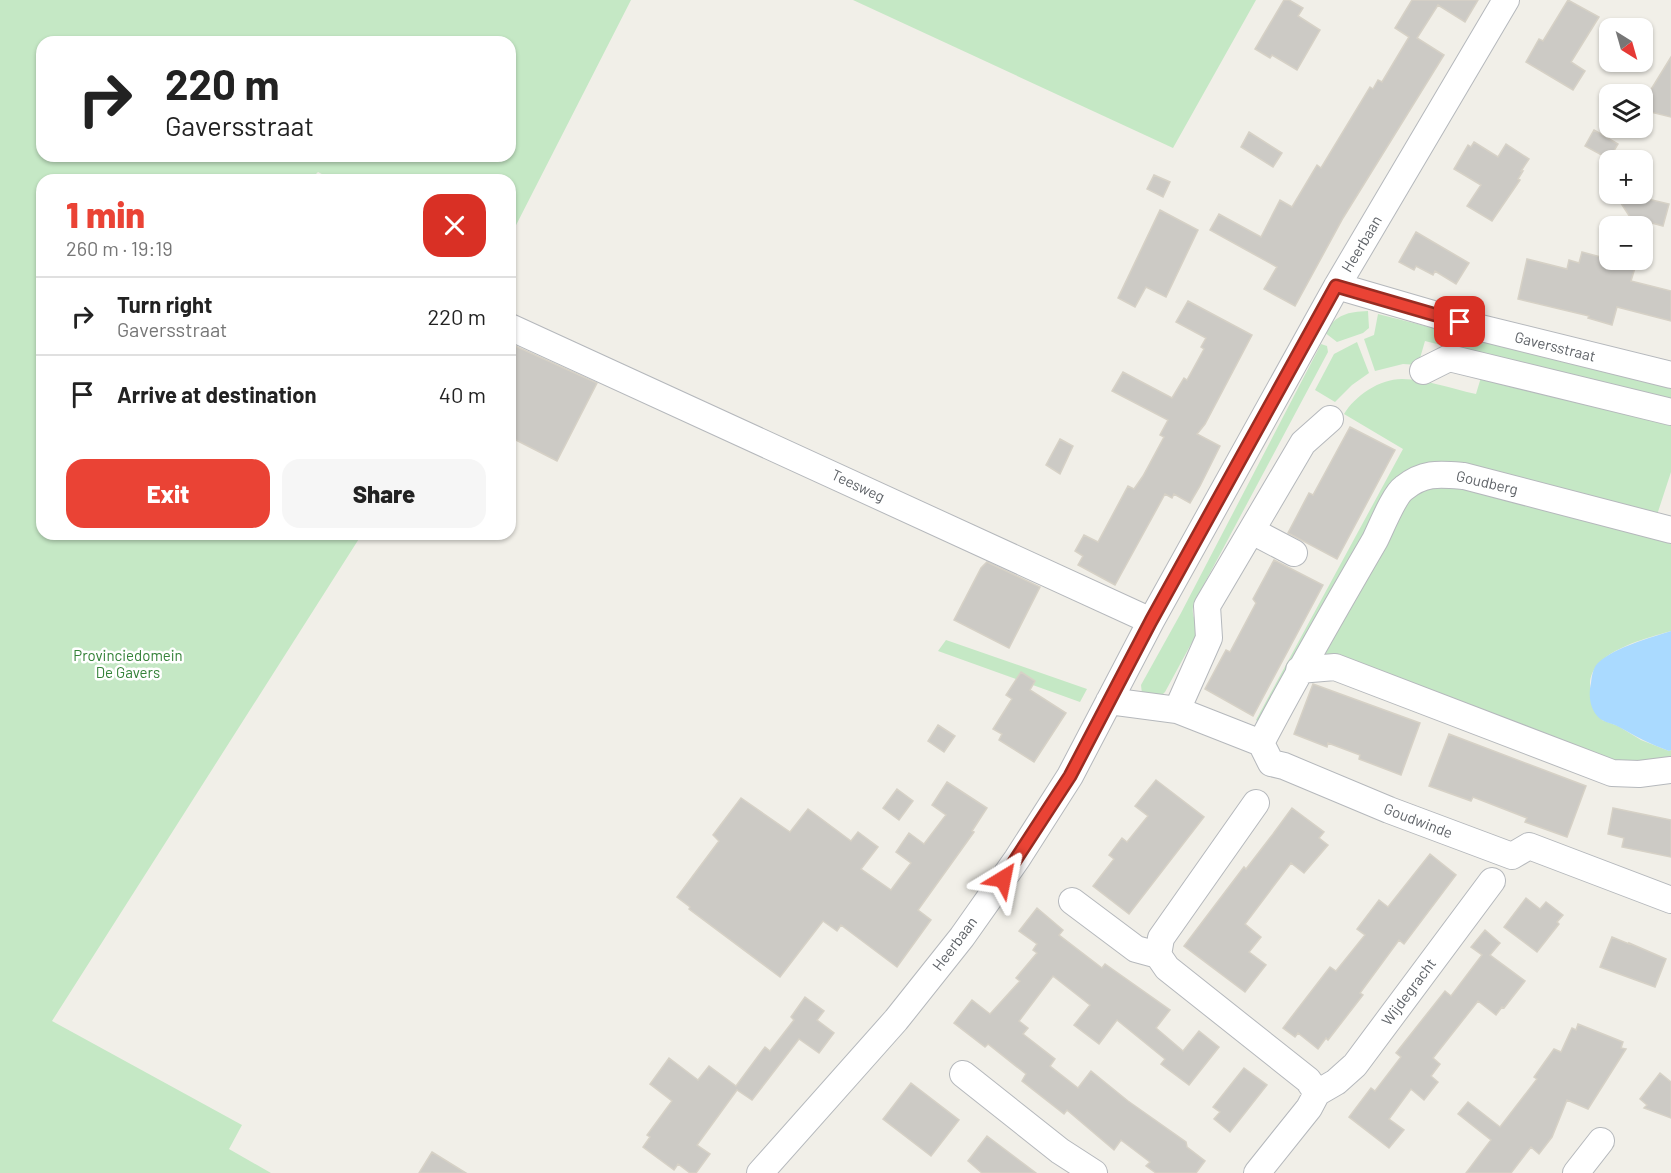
<!DOCTYPE html>
<html lang="en">
<head>
<meta charset="utf-8">
<style>
	body { margin:0; font-family:Barlow,sans-serif; background:#f6f6f6; color:#222; height:100vh; display:flex; flex-direction:column; font-size:22px; white-space:nowrap }
	* { box-sizing:border-box; margin:0 }
	p { font-size:20px; color:#767676 }
	.icon { flex:none; width:33px; height:33px; fill:none; stroke:currentColor; stroke-width:2; stroke-linecap:round; stroke-linejoin:round }
	.map { position:relative; flex:1; overflow:hidden }
	.panel { position:absolute; left:36px; top:174px; width:480px; height:366px; display:flex; flex-direction:column; background:#fff; border-radius:18px; box-shadow:0 2px 4px #0004 }
	.panel>* { flex:none }
	.hud { position:absolute; left:36px; top:36px; width:480px; height:126px; border-radius:18px; box-shadow:0 2px 4px #0004; background:#fff; color:#222; overflow:hidden }
	.needle { width:39px; rotate:143deg }
	.controls { position:absolute; left:1599px; top:18px; display:grid; gap:12px }
	.controls a { display:grid; place-items:center; width:54px; height:54px; border-radius:12px; background:#fff; box-shadow:0 2px 4px #0004; font-size:30px }
	.pin { position:absolute; display:grid; place-items:center; width:51px; height:51px; color:#fff; margin:-26px; border-radius:12px; box-shadow:0 3px 9px #0006 }
	.me { position:absolute; width:66px; margin:-33px; rotate:35deg; stroke-linejoin:round; filter:drop-shadow(0 0 4px #0008) }
	.turn { display:flex; align-items:center; gap:21px; height:126px; padding:0 30px; font-size:27px }
	.turn .icon { width:78px; height:78px; stroke-width:2.5 }
	.turn b { display:block; font-size:42px; line-height:51px }
	.round { display:grid; place-items:center; flex:none; width:63px; height:63px; border-radius:18px; background:#f6f6f6 }
	.summary { display:flex; align-items:center; justify-content:space-between; height:102px; padding:0 30px }
	h1 { font-size:36px; font-weight:800; line-height:45px; color:#ea4335 }
	.button { display:flex; gap:12px; margin-top:auto; padding:12px 30px }
	.button a { flex:1; height:69px; border-radius:18px; background:#ea4335; color:#fff; font-size:24px; font-weight:800; line-height:69px; text-align:center }
	.button a+a { background:#f6f6f6; color:#222 }
	ul { padding:0; list-style:none }
	li { display:flex; align-items:center; gap:18px; height:78px; padding:0 30px; border-top:2px solid #e0e0e0 }
	li div { flex:1 }
	li b { display:block; font-size:22px }
	li em { font-style:normal }
	.map>svg:first-child { display:block }
	.green { fill:#c5e8c5; fill-rule:evenodd }
	.water { fill:#aadaff }
	.building { fill:#cccac5; stroke:#d6d1c6; stroke-width:1.5 }
	.lines { fill:none; stroke-linecap:round; stroke-linejoin:round }
	.minor-casing { stroke:#b5b8bc; stroke-width:28 }
	.minor { stroke:#fff; stroke-width:26 }
	.route-casing { stroke:#982c22; stroke-width:15 }
	.route { stroke:#ea4335; stroke-width:10 }
	.labels { text-anchor:middle; stroke-width:5; stroke-linejoin:round; paint-order:stroke }
	.street-label { font-size:15px; fill:#5f6368; stroke:#fff }
	.park-label { font-size:15px; fill:#348238; stroke:#fff }
</style>
</head>
<body>
<div class="map">
<svg width="1671" height="1173" viewBox="0 0 1671 1173">
	<rect width="100%" height="100%" fill="#f1efe8"/>
	<path class="green" d="M0 0H631L510 237V180H333L318 172 310 180H42V534H362L52 1021 242 1125 229 1149 271 1173H0ZM42 42H510V156H42Z
		M853 0H1256L1173 148Z
		M1368 311 1369 328 1363 333 1337 342 1324 332C1338 314 1347 312 1368 311Z
		M1378 314 1671 388V403L1425 341 1418 365 1403 364 1375 371 1364 339 1374 335Z
		M1357 342 1369 373 1352 385 1335 402 1315 390 1334 354Z
		M1321 344 1327 346 1328 352 1194 603C1190 616 1197 620 1197 633L1165 692 1161 696 1142 694 1141 685 1181 613Z
		M1482 374 1671 424V472L1656 518 1416 471 1261 724 1256 720 1403 449 1344 414C1355 396 1379 379 1402 379 1426 379 1452 389 1476 394Z
		M1432 480 1671 536V631C1645 639 1591 651 1590 684 1590 695 1598 709 1602 720L1618 726 1641 740 1669 751 1671 750V765L1630 766 1315 659 1402 503Z
		M946 640 1087 689 1080 702 938 651Z"/>
	<path class="water" d="M1671 631V750L1669 751C1650 744 1637 737 1619 727 1614 724 1607 723 1602 720 1590 712 1588 696 1591 683 1592 675 1593 667 1599 662 1614 648 1652 637 1671 631Z"/>
	<path class="building" d="M1284 0H1289L1303 8 1298 16 1320 30 1297 70 1272 55 1270 58 1255 49Z
		M1412 0H1478L1465 22 1438 5 1417 38 1444 55 1343 218 1295 306 1264 289 1277 267 1210 230 1219 214 1261 237 1280 200 1292 207 1317 165 1321 168 1370 87 1373 89 1378 80 1382 82 1409 37 1395 28Z
		M1568 0 1599 17 1571 62 1585 71 1573 90 1526 62 1539 39 1543 41Z
		M1671 57V117L1642 110V104Z
		M1594 130 1618 144 1609 159 1585 146Z
		M1249 132 1282 153 1273 167 1241 147Z
		M1474 142 1498 157 1506 144 1529 159 1521 171H1523L1518 179 1520 180 1492 221 1467 206 1481 185 1454 169 1468 145 1471 147Z
		M1154 175 1170 182 1163 197 1147 189Z
		M1615 194H1627L1669 204 1663 226 1630 217Z
		M1160 210 1198 230 1166 297 1146 287 1135 307 1118 298Z
		M1416 232 1469 263 1456 284 1435 271 1433 275 1416 266 1414 270 1399 262Z
		M1582 252 1627 264V267L1635 268 1631 281 1671 291V321L1617 307 1612 325 1588 318 1589 316 1518 299 1527 259 1567 269 1569 260 1579 263Z
		M1188 301 1252 335 1205 424 1197 434 1220 446 1200 486 1190 503 1174 494 1172 498 1165 494 1115 585 1078 565 1083 556 1075 551 1084 535 1098 542 1128 486 1134 489 1143 476 1164 437 1160 435 1168 420 1112 391 1123 372 1172 398 1184 378 1187 380 1204 349 1201 347 1206 338 1176 322Z
		M513 345 597 383 557 461 510 437V352Z
		M1350 427 1395 450 1337 559 1288 533 1309 493 1313 495Z
		M1060 439 1073 446 1060 474 1046 465Z
		M1274 560 1323 585 1253 716 1205 689 1226 650 1230 652 1256 603 1253 599Z
		M987 562 1040 587 1009 648 954 620 981 568Z
		M1021 672 1035 681 1030 690 1066 713 1034 762 999 740 1002 734 993 729 1012 699 1006 695Z
		M1313 684 1420 723 1401 775 1359 759 1360 755 1328 743 1327 747 1294 734Z
		M938 725 955 736 944 752 928 741Z
		M1449 734 1586 786 1567 837 1525 822 1527 818 1473 797 1471 801 1429 786Z
		M1156 780 1204 817 1129 914 1093 886 1114 859 1109 855 1122 838 1127 842 1148 816 1135 806Z
		M947 782 987 808 972 831 974 832 918 910 931 920 897 967 841 925 837 931 823 921 780 977 689 909 690 907 677 897 719 841 713 835 741 798 790 832 808 809 851 841 858 832 878 847 861 869 891 890 911 863 896 852 909 833 924 844 946 815 932 805Z
		M897 789 913 801 899 820 883 808Z
		M1292 808 1324 832 1319 838 1328 845 1304 873 1291 863 1245 924 1261 937 1249 952 1266 965 1245 992 1184 946 1244 867 1246 869 1273 834Z
		M1613 808 1671 820V857L1622 847 1624 838 1608 834Z
		M1430 854 1456 875 1404 944 1399 940 1360 993 1363 995 1328 1040 1326 1038 1318 1049 1298 1033 1295 1037 1283 1028 1330 967 1336 971 1365 935 1357 929 1379 900 1388 907Z
		M1526 898 1540 909 1546 902 1563 915 1557 922 1559 924 1537 952 1504 927Z
		M1037 908 1063 930 1059 935 1102 968 1105 964 1170 1010 1156 1028 1183 1051 1199 1031 1219 1047 1189 1085 1161 1064 1165 1059 1117 1020 1099 1044 1074 1025 1090 1005 1053 976 1019 1021 1028 1028 1023 1034 1055 1059 1050 1066 1078 1088 1091 1071 1128 1101 1186 1142 1187 1147 1205 1161 1196 1173H1156L1146 1166 1150 1162 1121 1140 1114 1150 1067 1110 1064 1114 1022 1081 1026 1074 988 1044 985 1047 954 1023 972 1000 990 1014 1020 981 1016 978 1037 953 1033 950 1037 944 1019 931Z
		M1485 930 1500 943 1490 955 1525 981 1504 1008 1502 1007 1496 1015 1478 1001 1433 1058 1440 1064 1431 1076 1438 1082 1424 1100 1411 1089 1389 1119 1404 1130 1389 1148 1349 1117 1371 1088 1375 1091 1401 1057 1396 1053 1445 991 1451 996 1482 955 1471 947Z
		M1612 937 1629 944V943L1666 959 1655 987 1600 967Z
		M805 997 824 1011 817 1020 834 1033 819 1053 799 1039 752 1100 737 1090 697 1145 710 1154 696 1173H690L678 1164 674 1170 643 1147 650 1137 647 1135 672 1101 650 1084 669 1058 698 1080 709 1066 736 1086 765 1047 770 1051 794 1020 791 1017Z
		M1578 1024 1623 1042 1621 1048 1626 1049 1588 1109 1567 1100 1552 1137 1539 1154 1531 1147 1511 1173H1466L1491 1140 1458 1114 1468 1102 1500 1127 1537 1079 1534 1077 1554 1049 1561 1052 1572 1028 1576 1030Z
		M1244 1068 1267 1085 1230 1132 1214 1119 1220 1112 1213 1107Z
		M1660 1073 1671 1082V1118L1644 1108 1647 1105 1640 1099Z
		M911 1083 959 1120 931 1156 883 1119Z
		M987 1136 1036 1173H982L968 1161Z
		M432 1152 466 1173H419Z"/>
	<g class="lines">
		<g class="minor-casing">
			<path id="minor" d="M1337 286 1481 328 1671 375
				M510 327 1151 621
				M1423 371 1449 358 1671 412
				M1252 531 1294 553
				M1299 670 1335 667 1612 773 1639 774 1671 770
				M1109 701 1177 710 1261 743 1271 763 1284 766 1389 810 1512 856 1529 846 1671 900
				M1177 710 1209 638 1207 606 1303 443 1330 419
				M1261 743C1297 674 1336 607 1375 540 1381 528 1394 495 1404 488 1424 472 1439 474 1464 476L1671 530
				M1256 803 1161 938 1158 955 1167 968 1308 1080 1317 1093
				M1072 901 1136 949 1158 955
				M963 1074 1060 1151 1094 1173
				M760 1173 896 1020 962 937 1017 859 1070 776 1151 621 1337 286 1506 0
				M1257 1173 1309 1108 1317 1093 1336 1082 1355 1065 1492 881
				M1576 1173 1601 1141"/>
		</g>
		<use href="#minor" class="minor"/>
	</g>
	<g class="lines">
		<g class="route-casing">
			<path id="route" d="M1003 879 1070 776 1151 621 1336 286 1460 322"/>
		</g>
		<use href="#route" class="route"/>
	</g>
	<g class="labels">
		<g class="street-label">
			<text transform="translate(1362 244) rotate(-59)" y="5">Heerbaan</text>
			<text transform="translate(1555 347) rotate(14)" y="5">Gaversstraat</text>
			<text transform="translate(1487 483) rotate(13)" y="5">Goudberg</text>
			<text transform="translate(858 486) rotate(25)" y="5">Teesweg</text>
			<text transform="translate(1418 821) rotate(21)" y="5">Goudwinde</text>
			<text transform="translate(955 944) rotate(-53)" y="5">Heerbaan</text>
			<text transform="translate(1409 992) rotate(-53)" y="5">Wijdegracht</text>
		</g>
		<g class="park-label">
			<text x="128" y="661">Provinciedomein<tspan x="128" dy="17">De Gavers</tspan></text>
		</g>
	</g>
</svg>
<div class="controls">
<a><svg class="needle" viewBox="-14 -14 28 28"><path d="M0-13l5 13h-10z" fill="#e53935"/><path d="M0 13l5-13h-10z" fill="#767676"/></svg></a>
<a><svg class="icon" aria-label="layers" viewBox="0 0 24 24"><path d="M12 4l9 5-9 5-9-5zM3 14l9 5 9-5"/></svg></a>
<a>+</a>
<a>−</a>
</div>
<div class="pin" style="left:1460px;top:322px;background:#d93025"><svg class="icon" aria-label="arrive" viewBox="0 0 24 24"><path d="M6 21V4h12l-3 4 3 4H6"/></svg></div>
<svg class="me" style="left:1003px;top:879px" viewBox="-20 -20 40 40"><path d="M0-17L14 15 0 8-14 15z" fill="#ea4335" stroke="#fff" stroke-width="4"/></svg>
<div class="hud">
<div class="turn"><svg class="icon" aria-label="right" viewBox="0 0 24 24"><path d="M7 20v-9h11M14 6l5 5-5 5"/></svg><div><b>220 m</b>Gaversstraat</div></div>
</div>
<section class="panel">
<div class="summary"><div><h1>1 min</h1><p>260 m · 19:19</p></div><a class="round" style="background:#d93025;color:#fff"><svg class="icon" aria-label="close" viewBox="0 0 24 24"><path d="M6 6l12 12M18 6L6 18"/></svg></a></div>
<ul>
<li><svg class="icon" aria-label="right" viewBox="0 0 24 24"><path d="M7 20v-9h11M14 6l5 5-5 5"/></svg><div><b>Turn right</b><p>Gaversstraat</p></div><em>220 m</em></li>
<li><svg class="icon" aria-label="arrive" viewBox="0 0 24 24"><path d="M6 21V4h12l-3 4 3 4H6"/></svg><div><b>Arrive at destination</b></div><em>40 m</em></li>
</ul>
<div class="button"><a>Exit</a><a>Share</a></div>
</section>
</div>
</body>
</html>
